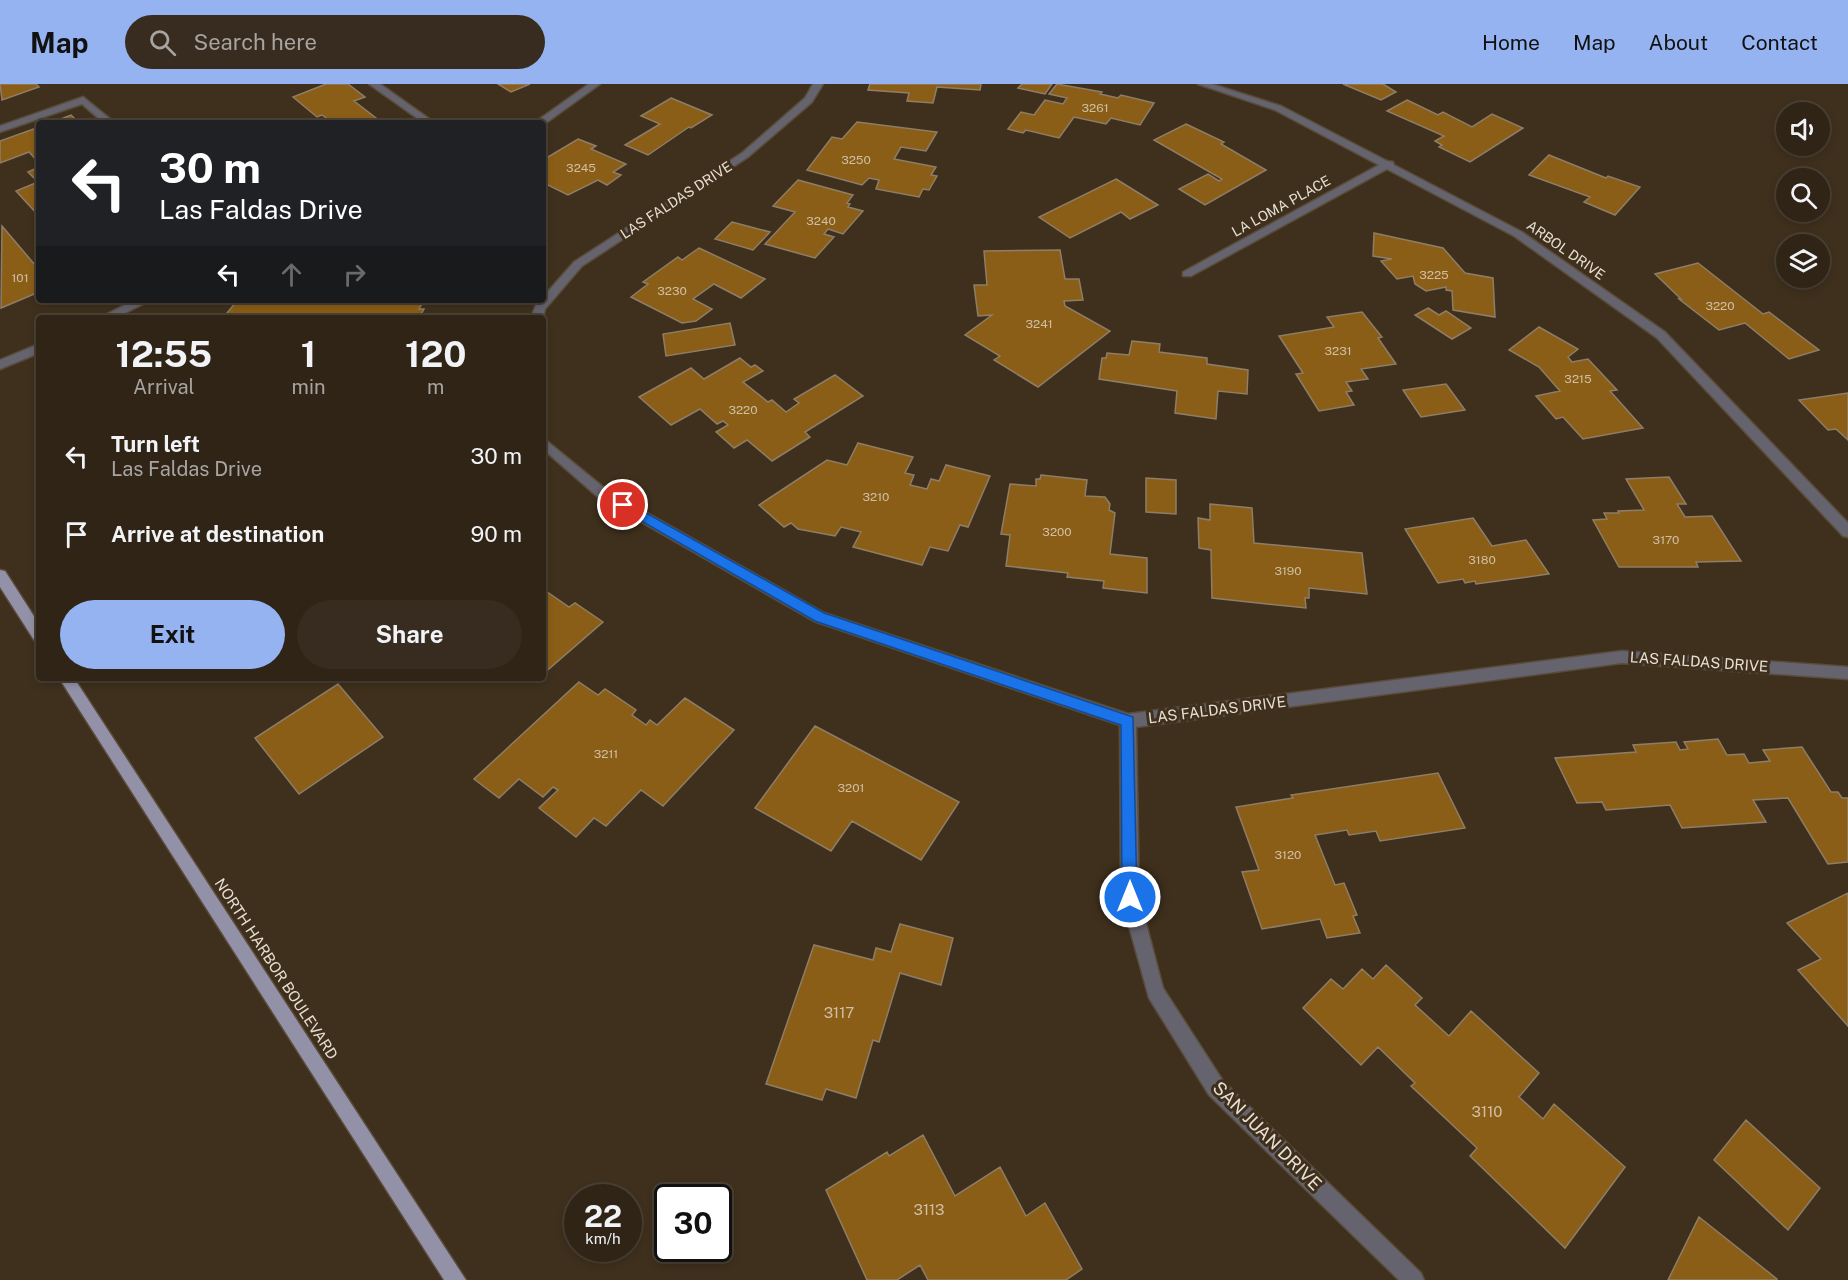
<!DOCTYPE html>
<html lang="en">
<head>
<meta charset="utf-8">
<style>
	body { margin:0; font-family:"Public Sans",sans-serif; background:#372c1f; color:#f1f3f6; height:100vh; display:flex; flex-direction:column; font-size:22px; white-space:nowrap }
	* { box-sizing:border-box; margin:0 }
	p { font-size:20px; color:#a7a4a1 }
	.icon { flex:none; width:33px; height:33px; fill:none; stroke:currentColor; stroke-width:2; stroke-linecap:round; stroke-linejoin:round }
	.map { position:relative; flex:1; overflow:hidden }
	.details { position:absolute; left:36px; top:231px; width:510px; height:366px; display:flex; flex-direction:column; background:#2f2416; border-radius:6px; box-shadow:0 3px 9px #0003,0 0 0 2px #4a4135 }
	.details>* { flex:none }
	.top-card { position:absolute; left:36px; top:36px; width:510px; height:183px; border-radius:6px; box-shadow:0 3px 9px #0003,0 0 0 2px #4a4135; background:#202124; color:#fff; overflow:hidden }
	.controls { position:absolute; left:1776px; top:18px; display:grid; gap:12px }
	.controls a { display:grid; place-items:center; width:54px; height:54px; border-radius:50%; background:#2f2416; box-shadow:0 3px 9px #0003,0 0 0 2px #4a4135; font-size:30px }
	.speed { position:absolute; left:564px; top:1100px; display:flex; gap:12px; font-size:30px; font-weight:700; text-align:center }
	.speed>* { display:grid; place-content:center; width:78px; height:78px; border-radius:50%; background:#2f2416; box-shadow:0 3px 9px #0003,0 0 0 2px #4a4135; line-height:1 }
	.speed small { font-size:15px; font-weight:400 }
	.speed .limit { border:3px solid #111; border-radius:9px; background:#fff; color:#111 }
	.pin { position:absolute; display:grid; place-items:center; width:51px; height:51px; color:#fff; margin:-26px; border:3px solid #fff; border-radius:50%; box-shadow:0 2px 6px #0007 }
	.me { position:absolute; width:66px; margin:-33px; rotate:0deg; stroke-linejoin:round; filter:drop-shadow(0 0 4px #0008) }
	.turn { display:flex; align-items:center; gap:21px; height:126px; padding:0 24px; font-size:27px }
	.turn .icon { width:78px; height:78px; stroke-width:2.5 }
	.turn b { display:block; font-size:42px; line-height:51px }
	.lanes { display:flex; align-items:center; height:57px; padding:0 24px; background:#0003; justify-content:center; gap:30px; direction:ltr }
	.lanes .off { opacity:.35 }
	.eta { display:flex; justify-content:space-evenly; align-items:center; height:102px; text-align:center }
	.eta b { font-size:36px; font-weight:700; line-height:42px }
	.action { display:flex; gap:12px; margin-top:auto; padding:12px 24px }
	.action a { flex:1; height:69px; border-radius:36px; background:#95b2f1; color:#111; font-size:24px; font-weight:700; line-height:69px; text-align:center }
	.action a+a { background:#372c1f; color:#f1f3f6 }
	ul { padding:0; list-style:none }
	li { display:flex; align-items:center; gap:18px; height:78px; padding:0 24px }
	li div { flex:1 }
	li b { display:block; font-size:22px }
	li em { font-style:normal }
	header { display:flex; align-items:center; gap:36px; box-sizing:border-box; height:84px; padding:0 30px; background:#95b2f1; color:#111 }
	header strong { font-size:28px }
	nav { display:flex; gap:33px; margin-inline-start:auto; font-size:21px }
	.search { width:420px; height:54px; background:#372c1f; display:flex; align-items:center; gap:15px; box-sizing:border-box; padding:0 21px; border-radius:33px; color:#a7a4a1; font-size:22px }
	.map>svg:first-child { display:block }
	.building { fill:#8a5e17; stroke:#8e7d67; stroke-width:1.5 }
	.lines { fill:none; stroke-linecap:round; stroke-linejoin:round }
	.minor-casing { stroke:#5a4c3a; stroke-width:3 }
	.major-casing { stroke:#5a4c3a; stroke-width:3 }
	.minor { fill:#64636e; fill-rule:evenodd }
	.major { fill:#9391a7; fill-rule:evenodd }
	.route { fill:#1a73e8; stroke:#114b97; stroke-width:1.5 }
	.labels { text-anchor:middle; stroke-width:6; stroke-linejoin:round; paint-order:stroke }
	.number-label { font-size:12px; fill:#d0bfa4 }
	.far-street-label { font-size:14px; fill:#e8dfd3; stroke:#3f301d }
	.street-label { font-size:15px; fill:#e8dfd3; stroke:#3f301d }
	.near-number-label { font-size:15px; fill:#d0bfa4 }
	.near-street-label { font-size:18px; fill:#e8dfd3; stroke:#3f301d }
</style>
</head>
<body>
<header>
<strong>Map</strong>
<div class="search"><svg class="icon" aria-label="search" viewBox="0 0 24 24"><circle cx="10" cy="10" r="6"/><path d="M15 15l6 6"/></svg>Search here</div>
<nav><a>Home</a><a>Map</a><a>About</a><a>Contact</a></nav>
</header>
<div class="map">
<svg width="1848" height="1196" viewBox="0 0 1848 1196">
	<rect width="100%" height="100%" fill="#3f301d"/>
	<path class="building" d="M0 0H36L39 3 2 16Z
		M326 0H348L365 13 354 17 380 37 333 39 322 31 317 33 293 13Z
		M498 0H530L511 8Z
		M870 0H981L980 6 937 3 933 19 907 17 909 9 868 6Z
		M1022 0H1052L1045 10 1018 4Z
		M1057 0 1102 8 1100 10 1118 14 1121 11 1154 19 1140 41 1111 34 1106 40 1074 33 1059 54 1026 46 1023 49 1008 45 1021 28 1034 31 1045 16 1063 20 1067 14 1049 10Z
		M1343 0H1383L1396 8 1381 16Z
		M671 14 712 31 691 44 689 43 648 71 625 61 660 40 641 32Z
		M1407 16 1438 31 1443 28 1472 43 1492 30 1523 44 1470 78 1439 63 1442 61 1435 57 1444 52 1387 27Z
		M71 31 79 39H50Z
		M857 38 937 48 926 67 901 63 894 75 936 83 931 91 937 92 929 106 923 105 919 113 876 105 879 96 869 94 862 101 807 86 832 53 842 55Z
		M1186 40 1224 58 1221 60 1266 86 1205 121 1179 105 1208 90 1219 97 1222 95 1154 56Z
		M39 43V79L29 68 0 79V57Z
		M578 55 596 62 591 65 626 80 613 88 621 91 607 101 598 96 568 111 546 100 543 102V76Z
		M1549 71 1606 94 1608 92 1640 103 1615 131 1584 118 1590 113 1529 91Z
		M39 83V132L16 107 38 98 28 88Z
		M1116 95 1158 121 1130 135 1121 128 1070 154 1039 133Z
		M798 96 853 111 847 119 850 120 848 123 863 127 843 150 828 145 824 150 834 153 815 174 765 160 795 128 773 122Z
		M732 138 770 148 753 166 715 155Z
		M2 142 35 181 39 179V208L1 224Z
		M1374 149 1443 164 1465 189 1493 194 1495 233 1453 226 1452 207 1446 206V203L1426 207 1415 200 1413 192 1397 195 1381 177 1392 175 1373 172Z
		M699 164 765 195 741 214 714 200 693 215 712 225 696 237 682 239 631 213 648 200 643 198 678 173 682 176Z
		M1060 166 1065 195H1079L1083 216 1064 217 1065 222 1110 247 1038 303 994 276 1000 272 965 251 992 231 978 232 974 201H987L984 167Z
		M1698 179 1763 230 1769 228 1819 266 1789 275 1745 239 1719 246 1679 215H1681L1655 190Z
		M244 216H424L419 225H424L419 234H223L236 218Z
		M1428 224 1439 231 1446 227 1471 244 1452 255 1415 231Z
		M1362 228 1382 253 1378 254 1396 280 1361 285 1368 295 1346 298 1352 307 1346 308 1354 321 1319 327 1296 290 1303 289 1279 252 1334 243 1327 233Z
		M730 239 735 261 666 272 663 250Z
		M1539 243 1578 265 1568 273 1572 278 1588 275 1617 306 1610 307 1643 344 1583 355 1563 333 1556 335 1536 312 1560 307 1539 283 1509 266Z
		M1132 257 1160 260 1159 268 1207 274V280L1248 286 1247 310 1218 307 1216 335 1175 329 1177 307 1099 295 1102 274H1106L1107 269 1129 271Z
		M740 274 751 283 755 281 763 287 743 298 768 318 772 316 786 328 799 319 794 315 835 291 863 312 805 348 810 353 772 377 747 356 734 364 716 348 728 341 723 337 717 340 700 325 671 341 639 313 691 284 704 295Z
		M1446 300 1465 326 1421 333 1403 306Z
		M1848 309V356L1836 345 1828 346 1799 316Z
		M858 359 913 373 905 389 914 391 910 401 927 405 931 395 939 397 946 381 990 392 968 443 960 441 948 467 930 463 922 481 853 463 861 448 841 443 835 452 798 445 791 439 784 443 759 421 827 376 847 381Z
		M1041 391 1087 396 1085 412 1105 413 1110 420 1109 426 1115 429 1110 470 1147 474V509L1103 504 1104 497 1067 493 1068 489 1006 482 1010 451 1001 450 1010 400 1036 402V395H1040Z
		M1669 393 1686 420H1677L1685 433 1712 432 1741 477 1696 478 1698 483H1619L1593 436 1607 435 1604 429H1619L1618 427 1644 426 1626 395Z
		M1146 394 1176 396V430L1146 428Z
		M1210 420 1252 424 1254 459 1362 469 1367 510 1309 504V514H1305L1306 524 1212 514 1211 466 1199 464 1198 434 1210 436Z
		M1473 434 1492 462 1526 456 1549 490 1476 500 1475 497 1465 499 1463 495 1438 499 1405 445Z
		M543 505 569 523 575 519 603 538 543 590Z
		M579 598 598 611 605 605 636 626 632 631 646 641 650 636 657 641 685 614 734 646 663 722 641 706 606 742 594 734 576 753 539 724 558 706 553 703 543 713 519 695 499 714 474 695Z
		M338 600 383 653 299 710 255 654Z
		M815 642 959 718 921 776 852 737 831 767 755 724Z
		M1718 655 1727 671 1744 670 1749 679 1770 677 1763 666 1802 663 1831 708H1838L1842 714H1848V778L1828 780 1788 714 1753 716 1766 738 1682 744 1670 721 1606 726 1602 718 1577 719 1555 674 1636 668 1633 661 1676 658 1680 666 1688 665 1684 658Z
		M1438 689 1465 744 1380 757 1376 747 1349 751 1347 746 1315 751 1335 801 1344 799 1357 831 1353 832 1360 849 1327 854 1320 835 1262 845 1242 788 1259 786 1236 723 1293 714 1291 711Z
		M1848 809V942L1798 886 1821 875 1787 839Z
		M900 840 953 854 941 901 900 889 879 958 873 956 856 1014 826 1005 822 1016 766 1000 814 861 873 876 876 864 891 868Z
		M1386 881 1422 914 1415 921 1449 952 1471 927 1539 989 1519 1013 1543 1035 1554 1020 1625 1083 1565 1164 1470 1072 1477 1064 1411 1002 1415 999 1378 963 1361 981 1303 924 1331 895 1343 905 1362 885 1373 895Z
		M1746 1036 1820 1104 1788 1146 1714 1076Z
		M923 1051 955 1112 1000 1083 1026 1132 1045 1119 1082 1185 1066 1196H928L920 1181 897 1196H867L826 1106 887 1068 889 1072Z
		M1699 1133 1777 1195 1776 1196H1668Z"/>
	<g class="lines">
		<g class="minor-casing">
			<path id="minor" d="M369 0H380L435 39H424Z
				M589 0H600L543 41 534 39Z
				M813 0H823L812 18 748 73 582 182 545 225 543 234H531L536 221 574 178 742 69 805 14Z
				M1198 0H1212L1281 22 1387 77 1393 78 1394 81 1522 148 1665 248 1848 439V453L1843 452 1657 254 1514 152 1387 85 1191 192H1183V188L1379 81 1275 26Z
				M83 13 115 39H104L82 20 0 48V42Z
				M135 216H151L115 234H99Z
				M39 260V269L0 285V276Z
				M543 354 608 407 824 529 1128 630 1622 567 1848 583V595L1622 579 1136 643 1139 813 1163 904 1223 997 1421 1189 1424 1196H1399L1209 1011 1149 914 1121 813 1120 641 814 537 598 413 543 365Z"/>
		</g>
		<g class="major-casing">
			<path id="major" d="M0 486 5 487 39 540V558L34 556 0 503Z
				M59 594H74L466 1196H444Z"/>
		</g>
		<use href="#minor" class="minor"/>
		<use href="#major" class="major"/>
	</g>
	<path class="route" d="M623 416 824 529 1133 633 1137 813 1135 818 1130 820 1124 818 1122 813 1121 641 815 537 619 424 617 421Z"/>
	<g class="labels">
		<g class="number-label">
			<text x="1095" y="28">3261</text>
			<text x="856" y="80">3250</text>
			<text x="581" y="88">3245</text>
			<text x="821" y="141">3240</text>
			<text x="1434" y="195">3225</text>
			<text x="20" y="198">101</text>
			<text x="672" y="211">3230</text>
			<text x="1720" y="226">3220</text>
			<text x="1039" y="244">3241</text>
			<text x="1338" y="271">3231</text>
			<text x="1578" y="299">3215</text>
			<text x="743" y="330">3220</text>
			<text x="876" y="417">3210</text>
			<text x="1057" y="452">3200</text>
			<text x="1666" y="460">3170</text>
			<text x="1482" y="480">3180</text>
			<text x="1288" y="491">3190</text>
			<text x="606" y="674">3211</text>
			<text x="851" y="708">3201</text>
			<text x="1288" y="775">3120</text>
		</g>
		<g class="far-street-label">
			<text transform="translate(676 116) rotate(-33)" y="5">LAS FALDAS DRIVE</text>
			<text transform="translate(1281 122) rotate(-29)" y="5">LA LOMA PLACE</text>
			<text transform="translate(1566 166) rotate(35)" y="5">ARBOL DRIVE</text>
		</g>
		<g class="street-label">
			<text transform="translate(1699 578) rotate(4)" y="5">LAS FALDAS DRIVE</text>
			<text transform="translate(1217 626) rotate(-7)" y="5">LAS FALDAS DRIVE</text>
			<text transform="translate(276 885) rotate(57)" y="5">NORTH HARBOR BOULEVARD</text>
		</g>
		<g class="near-number-label">
			<text x="839" y="934">3117</text>
			<text x="1487" y="1033">3110</text>
			<text x="929" y="1131">3113</text>
		</g>
		<g class="near-street-label">
			<text transform="translate(1267 1052) rotate(45)" y="6">SAN JUAN DRIVE</text>
		</g>
	</g>
</svg>
<div class="controls">
<a><svg class="icon" aria-label="sound" viewBox="0 0 24 24"><path d="M4 9h4l5-4v14l-5-4H4zM17 9q2 3 0 6"/></svg></a>
<a><svg class="icon" aria-label="search" viewBox="0 0 24 24"><circle cx="10" cy="10" r="6"/><path d="M15 15l6 6"/></svg></a>
<a><svg class="icon" aria-label="layers" viewBox="0 0 24 24"><path d="M12 4l9 5-9 5-9-5zM3 14l9 5 9-5"/></svg></a>
</div>
<div class="speed"><div>22<small>km/h</small></div><div class="limit">30</div></div>
<div class="pin" style="left:623px;top:421px;background:#d93025"><svg class="icon" aria-label="arrive" viewBox="0 0 24 24"><path d="M6 21V4h12l-3 4 3 4H6"/></svg></div>
<svg class="me" style="left:1130px;top:813px" viewBox="-20 -20 40 40"><circle r="17" fill="#1a73e8" stroke="#fff" stroke-width="3"/><path d="M0-11L8 9 0 5-8 9z" fill="#fff"/></svg>
<div class="top-card">
<div class="turn"><svg class="icon" aria-label="left" viewBox="0 0 24 24"><path d="M17 20v-9H6M10 6l-5 5 5 5"/></svg><div><b>30 m</b>Las Faldas Drive</div></div>
<div class="lanes"><svg class="icon" aria-label="left" viewBox="0 0 24 24"><path d="M17 20v-9H6M10 6l-5 5 5 5"/></svg><svg class="icon off" aria-label="ahead" viewBox="0 0 24 24"><path d="M12 20V5M6 11l6-6 6 6"/></svg><svg class="icon off" aria-label="right" viewBox="0 0 24 24"><path d="M7 20v-9h11M14 6l5 5-5 5"/></svg></div>
</div>
<section class="details">
<div class="eta">
<div><b>12:55</b><p>Arrival</p></div>
<div><b>1</b><p>min</p></div>
<div><b>120</b><p>m</p></div>
</div>
<ul>
<li><svg class="icon" aria-label="left" viewBox="0 0 24 24"><path d="M17 20v-9H6M10 6l-5 5 5 5"/></svg><div><b>Turn left</b><p>Las Faldas Drive</p></div><em>30 m</em></li>
<li><svg class="icon" aria-label="arrive" viewBox="0 0 24 24"><path d="M6 21V4h12l-3 4 3 4H6"/></svg><div><b>Arrive at destination</b></div><em>90 m</em></li>
</ul>
<div class="action"><a>Exit</a><a>Share</a></div>
</section>
</div>
</body>
</html>
